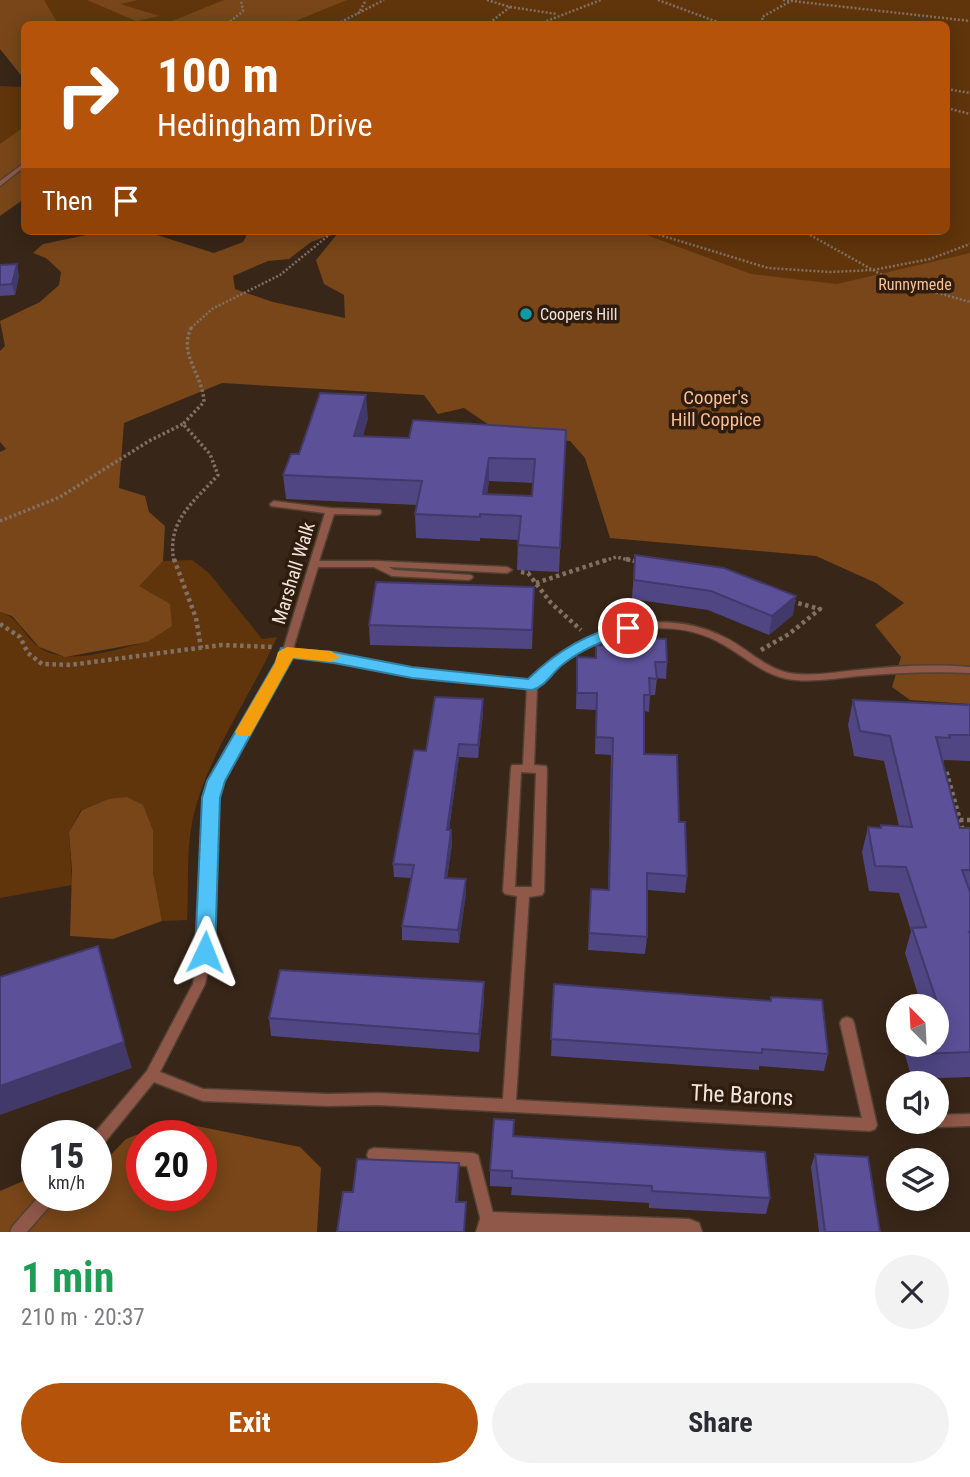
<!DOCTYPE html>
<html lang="en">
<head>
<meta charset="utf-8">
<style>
	body { margin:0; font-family:"Roboto Condensed",sans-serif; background:#f2f2f3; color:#2b2b33; height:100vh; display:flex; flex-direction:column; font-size:26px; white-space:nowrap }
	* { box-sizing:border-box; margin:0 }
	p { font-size:23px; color:#7c7c81 }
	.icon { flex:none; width:38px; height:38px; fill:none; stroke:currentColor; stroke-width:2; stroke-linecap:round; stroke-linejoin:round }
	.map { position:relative; height:1232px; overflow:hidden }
	.side { display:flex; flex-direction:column; background:#fff; flex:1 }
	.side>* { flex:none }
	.guide { position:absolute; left:21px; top:21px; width:929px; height:214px; border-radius:10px; box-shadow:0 4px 18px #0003; background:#b45309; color:#fff; overflow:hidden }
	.needle { width:46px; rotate:336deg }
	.fabs { position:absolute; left:886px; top:994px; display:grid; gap:14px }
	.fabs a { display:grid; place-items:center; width:63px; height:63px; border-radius:50%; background:#fff; box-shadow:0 4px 18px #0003; font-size:35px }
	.speed { position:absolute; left:21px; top:1120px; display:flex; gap:14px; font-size:35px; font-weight:700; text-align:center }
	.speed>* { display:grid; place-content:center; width:91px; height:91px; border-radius:50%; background:#fff; box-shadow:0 4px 18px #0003; line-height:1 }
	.speed small { font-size:18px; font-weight:400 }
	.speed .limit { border:10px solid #d22; background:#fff; color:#111 }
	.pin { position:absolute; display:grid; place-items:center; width:60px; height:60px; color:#fff; margin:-30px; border:4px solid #fff; border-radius:50%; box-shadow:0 2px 7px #0007 }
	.me { position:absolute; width:77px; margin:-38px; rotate:2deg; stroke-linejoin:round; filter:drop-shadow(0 0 5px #0008) }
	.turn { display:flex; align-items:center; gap:24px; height:147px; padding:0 21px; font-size:32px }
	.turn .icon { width:91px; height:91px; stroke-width:2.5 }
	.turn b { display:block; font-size:49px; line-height:60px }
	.then { display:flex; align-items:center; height:66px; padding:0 21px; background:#0003; gap:14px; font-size:26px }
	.round { display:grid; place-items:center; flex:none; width:74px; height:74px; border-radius:37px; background:#f2f2f3 }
	.headline { display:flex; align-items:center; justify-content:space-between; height:119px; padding:0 21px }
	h1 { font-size:42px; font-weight:700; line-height:52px; color:#1e9e55 }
	.button { display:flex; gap:14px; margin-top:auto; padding:14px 21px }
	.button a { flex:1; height:80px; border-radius:42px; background:#b45309; color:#fff; font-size:28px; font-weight:700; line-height:80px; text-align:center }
	.button a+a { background:#f2f2f3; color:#2b2b33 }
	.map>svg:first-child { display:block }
	.green { fill:#61350b }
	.forest { fill:#784619; fill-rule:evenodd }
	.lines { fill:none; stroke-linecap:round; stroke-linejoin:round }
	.service-casing { stroke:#524133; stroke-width:3 }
	.minor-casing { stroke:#524133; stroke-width:3 }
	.path-far2 { stroke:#817165; stroke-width:2.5; stroke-dasharray:2 2; stroke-linecap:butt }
	.path-far1 { stroke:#817165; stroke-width:3.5; stroke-dasharray:2.5 2.5; stroke-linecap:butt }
	.path { stroke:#817165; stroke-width:4.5; stroke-dasharray:3.5 3.5; stroke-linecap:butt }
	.service { fill:#8f5849; fill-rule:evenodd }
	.minor { fill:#8f5849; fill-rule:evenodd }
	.wall { fill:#4f4683; fill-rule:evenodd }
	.shaded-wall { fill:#40396a }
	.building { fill:#5c5198; stroke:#40396a; stroke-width:2; fill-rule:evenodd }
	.route { fill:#4fc3f7; stroke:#337fa1; stroke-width:2 }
	.slow { fill:#f59e0b }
	.culture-dot { fill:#0f9aa8; stroke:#2e1c0e; stroke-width:2.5 }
	.labels { text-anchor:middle; stroke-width:7; stroke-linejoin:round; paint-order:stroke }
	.far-park-label { font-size:16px; fill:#f8bf95; stroke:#2e1c0e }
	.far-poi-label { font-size:16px; fill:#f1e4db; stroke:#2e1c0e; text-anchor:start }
	.park-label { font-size:19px; fill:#f8bf95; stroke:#2e1c0e }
	.street-label { font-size:19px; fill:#f1e4db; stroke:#2e1c0e }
	.near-street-label { font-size:23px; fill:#f1e4db; stroke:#2e1c0e }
</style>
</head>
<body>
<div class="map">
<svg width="970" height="1232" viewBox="0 0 970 1232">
	<rect width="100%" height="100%" fill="#382618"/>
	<path class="green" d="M15 0H970V358L597 231H947V24H49Z
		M0 86 24 87V131L0 148Z
		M192 560 209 573 262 639 277 637C250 698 205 758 192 823 186 854 189 889 187 920L162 921 153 872V831L108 799 81 810 69 832 72 885 0 898V612C20 618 24 637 40 648 70 667 115 649 147 642L138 586 163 561Z"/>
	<path class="forest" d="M0 0H44L58 24H24V79L0 49Z
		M87 0H138L120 4 160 16 136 21Z
		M224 0H347L288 24H165Z
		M24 127V172L22 174 24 177V199L0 216V144Z
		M106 231H144L214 253 243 242 249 231H341L381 234 389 231H636L751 274 837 284 970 253V704L910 700 892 687 901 657 875 625 904 603 876 583 816 556 610 538 585 458 570 441 501 433 464 408 438 414 424 395 222 383 124 423 119 488 145 496 149 512 165 526 163 561 139 586 170 604 172 626 147 642 65 657 39 647 12 616 0 612V452L6 449 0 442V351L5 346 0 321 40 302 59 285 61 272 46 258 33 253 43 244ZM339 232 316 260 324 284 344 295 345 318 273 302 235 289 233 276 268 261 289 259 311 242Z
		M127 797 143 805 153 831V872L162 921 113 939 70 936 72 870 69 832 82 810 108 799Z
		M172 1121 300 1147 321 1168 317 1232H0V1191L37 1175V1195H65L69 1199 73 1195H96V1170L126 1139ZM142 1136H201V1195H142Z"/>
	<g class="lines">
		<g class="service-casing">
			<path id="service" d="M24 163V167L0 186V181Z
				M274 501 330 508 380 510 381 512 380 514 377 515 334 514 319 561H378L507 567 512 570 507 573 389 567 394 570 471 575 473 577 471 579 468 580 392 576 374 567H318L293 649 334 654 412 670 530 681C541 674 547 663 557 656 604 622 671 610 724 637 746 647 764 668 789 673 812 677 835 672 858 670 895 666 933 664 970 667V673C933 671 895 673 858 676 837 678 816 682 795 680 766 677 748 659 724 645 675 615 608 628 564 661 553 668 548 680 537 687L534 765 546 766 547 769 544 892 542 895 529 897 516 1100 862 1118 840 1023 842 1019 847 1017 852 1019 854 1023 877 1125 875 1129 870 1131 378 1105 328 1106 203 1101 154 1082 101 1147 96 1148V1136H92L147 1071 193 984 199 952 205 798 210 781 279 663 325 513 271 506 270 504ZM291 656 334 660 412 676 527 688 523 765H512L511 768 503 891 505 894 517 896 503 1099 378 1093 328 1094 203 1089 160 1072 205 984 211 952 217 798 222 781 289 663ZM521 772 536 773 532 887H515Z
				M970 1114V1126L936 1127 931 1125 929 1122H936V1115Z
				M374 1148 473 1153 478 1155 496 1225 494 1230 489 1232 484 1230 482 1225 467 1166 374 1162 369 1160 367 1155 369 1150Z
				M40 1195H57L55 1200 27 1232H10L12 1227Z"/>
		</g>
		<g class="minor-casing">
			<path id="minor" d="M490 1212 689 1219 699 1223 702 1232H476L481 1216Z"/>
		</g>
		<path class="path-far2" d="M487 0 510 7 488 24
			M658 0 723 24
			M783 0 970 21
			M510 7 557 14
			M358 14 366 0
			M227 24 243 11 241 0
			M337 24 384 0
			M539 24 601 0
			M763 24 762 17 791 1
			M947 89 970 93
			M947 108 970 114
			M647 231 768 268 830 272 873 270 930 259 970 244
			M803 231 889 279 970 302
			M191 328 212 309 280 275 334 231"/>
		<path class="path-far1" d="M0 521 60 497 149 441 183 424
			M174 561C166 521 194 502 218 475L210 454 183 424 204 402C203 374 177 354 192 326
			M604 561 616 557 634 561"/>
		<path class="path" d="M174 559 196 618 201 648
			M626 559 639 562
			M521 572 528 573 551 603 581 630
			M536 583 609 559
			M0 624 20 637 28 653 42 664 70 665 221 645 273 647
			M761 650 789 634 820 609 790 601
			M941 770H946L963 831
			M960 820H970"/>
		<use href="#service" class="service"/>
		<use href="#minor" class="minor"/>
	</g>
	<path class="wall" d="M0 265 19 275 15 295 0 296Z
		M368 418 363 436 409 438 566 430 559 572 517 570 518 540 480 538V541L416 538 415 514 417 505 286 499 283 475 299 454ZM489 481 533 483 532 496 487 494Z
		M635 555 793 615 769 635 708 610 632 599Z
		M534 587 532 649 370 645 369 625Z
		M620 637 667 662 666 679 657 678 655 695H650L649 712 644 711V754L679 822 687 876 685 893 647 890V937L645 954 588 950 591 889 608 890 611 755 595 754 596 710 576 709 577 657 595 658 596 645 620 646Z
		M483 699V713L478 758 459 757 449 830H451L452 844 447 878 466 893 459 943 402 940V926L411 878 394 877 393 864Z
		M853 700 970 705V761L944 760 943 763 960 828H970V1077L912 1079 902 1045H936V1006H903L904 1003 920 1001 905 953 911 931 899 893 869 891 862 852 868 827 880 828 881 825 899 826 884 761 854 756 848 725Z
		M484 982V1000L479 1052 271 1036 269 1018Z
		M554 984 770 1001 771 997 828 1054 824 1071 759 1066V1070L551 1056Z
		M514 1136 770 1198 766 1214 649 1208V1203L511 1195 512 1187 490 1186V1170Z
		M815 1154 880 1232H819L811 1167Z"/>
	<path class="shaded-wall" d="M17 264 19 275 15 295 12 284Z
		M366 395 368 418 356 459 354 436Z
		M489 458V481L484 514 483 494Z
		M796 596 793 615 769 635 772 616Z
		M483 699V713L478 758V745Z
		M459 744V757L447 844V830Z
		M451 830 452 844 445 891V878Z
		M466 879V893L459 943 458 930Z
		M484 982V1000L479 1052V1034Z
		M124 1042 132 1068 0 1115V1086Z
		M459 1163V1182L457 1221 456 1202Z"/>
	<path class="building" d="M17 264 12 284 0 285V265Z
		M320 393 366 395 354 436 409 438 413 420 566 430 560 548 518 545 521 516 480 514V517L415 514 422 481 283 475 291 454H299ZM489 458 535 459 532 496 483 494Z
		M635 555 724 568 796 596 772 616 711 591 634 580Z
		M376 582 534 587 532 630 369 625Z
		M620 637 666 639 667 662H655L657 679 649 678 650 695H644V754L677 755 679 822H685L687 876 647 873V937L589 933 591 889 609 890 613 738 596 737 597 693H577V657L596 658V645L621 646Z
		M435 697 483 699 478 745 459 744 447 830H451L445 878 466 879 458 930 402 926 414 865 393 864 414 750 426 751Z
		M853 700 970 705V735H949L950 738 936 737 960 828H970V870H962L970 892V932H969L970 934V1052L920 1054 917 1045H936V1006H905L904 1003 936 999 912 928 926 927 906 867 875 866 868 827 881 828V825L912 827 890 736 860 731Z
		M98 946 124 1042 0 1086V977Z
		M280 970 484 982 479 1034 269 1018Z
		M554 984 771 1001V997L822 1000 828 1054 762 1049V1053L551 1039Z
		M494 1119 514 1120 513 1136 765 1152 770 1198 652 1191V1186L512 1178V1171L490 1170Z
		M815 1154 868 1157 880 1232H825Z
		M357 1159 459 1163 456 1202H466L464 1232H337L343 1192H353Z"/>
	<path class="route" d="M628 623 636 628 634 632C609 638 583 648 562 665 552 673 545 687 532 690L412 678 334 663 293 658 225 781 220 798 215 952 212 958 205 960 198 958 195 952 202 798 207 781 275 663 281 648 334 652 412 667 528 679C558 650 588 633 628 623Z"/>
	<path class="slow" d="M287 647 331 651 340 657 331 662 293 658 250 736H238L235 732 275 663 278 652Z"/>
	<circle class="culture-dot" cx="526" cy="314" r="7"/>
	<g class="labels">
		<g class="far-park-label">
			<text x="915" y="290">Runnymede</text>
		</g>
		<g class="far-poi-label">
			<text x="540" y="320">Coopers Hill</text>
		</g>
		<g class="park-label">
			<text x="716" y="404">Cooper's<tspan x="716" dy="22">Hill Coppice</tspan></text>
		</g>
		<g class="street-label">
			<text transform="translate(293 573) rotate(-73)" y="7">Marshall Walk</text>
		</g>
		<g class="near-street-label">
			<text transform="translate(742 1095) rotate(3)" y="8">The Barons</text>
		</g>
	</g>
</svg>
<div class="fabs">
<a><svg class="needle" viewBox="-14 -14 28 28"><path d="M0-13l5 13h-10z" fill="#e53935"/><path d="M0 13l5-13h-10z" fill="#7c7c81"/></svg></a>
<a><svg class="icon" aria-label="sound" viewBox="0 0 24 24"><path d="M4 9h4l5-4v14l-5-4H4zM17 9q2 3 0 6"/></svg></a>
<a><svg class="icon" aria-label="layers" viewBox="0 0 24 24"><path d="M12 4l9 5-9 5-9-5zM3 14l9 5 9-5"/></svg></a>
</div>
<div class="speed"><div>15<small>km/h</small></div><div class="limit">20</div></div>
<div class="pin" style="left:628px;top:628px;background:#d93025"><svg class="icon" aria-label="arrive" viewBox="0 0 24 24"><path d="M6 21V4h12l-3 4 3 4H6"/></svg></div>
<svg class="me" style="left:205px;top:952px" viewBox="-20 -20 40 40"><path d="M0-17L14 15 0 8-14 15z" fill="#4fc3f7" stroke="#fff" stroke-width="4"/></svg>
<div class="guide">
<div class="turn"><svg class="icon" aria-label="right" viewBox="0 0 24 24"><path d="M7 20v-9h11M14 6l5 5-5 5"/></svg><div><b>100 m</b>Hedingham Drive</div></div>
<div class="then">Then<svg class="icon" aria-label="arrive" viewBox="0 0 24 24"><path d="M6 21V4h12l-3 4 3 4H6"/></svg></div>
</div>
</div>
<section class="side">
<div class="headline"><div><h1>1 min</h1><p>210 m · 20:37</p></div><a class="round"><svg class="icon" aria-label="close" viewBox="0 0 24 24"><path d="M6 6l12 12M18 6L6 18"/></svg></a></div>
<div class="button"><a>Exit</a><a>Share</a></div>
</section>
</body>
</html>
